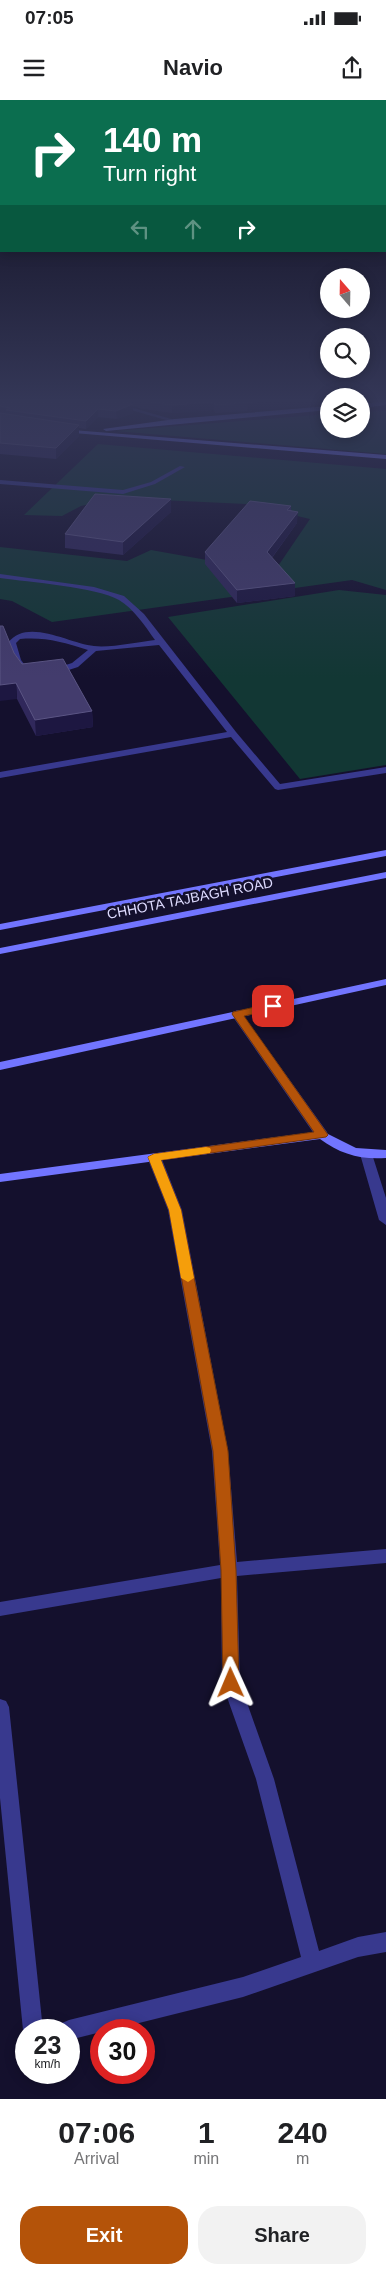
<!DOCTYPE html>
<html lang="en">
<head>
<meta charset="utf-8">
<style>
	body { margin:0; font-family:Arial,sans-serif; background:#f2f2f2; color:#202124; height:100vh; display:flex; flex-direction:column; font-size:19px; white-space:nowrap }
	* { box-sizing:border-box; margin:0 }
	p { font-size:16px; color:#757577 }
	.icon { flex:none; width:28px; height:28px; fill:none; stroke:currentColor; stroke-width:2; stroke-linecap:round; stroke-linejoin:round }
	.map { position:relative; height:1999px; overflow:hidden }
	.drawer { display:flex; flex-direction:column; background:#fff; flex:1 }
	.drawer>* { flex:none }
	.top-card { position:absolute; left:0px; top:0px; width:386px; height:152px; box-shadow:0 2px 12px #0003; background:#0b6e4f; color:#fff; overflow:hidden }
	.needle { width:32px; rotate:340deg }
	.tools { position:absolute; left:320px; top:168px; display:grid; gap:10px }
	.tools a { display:grid; place-items:center; width:50px; height:50px; border-radius:50%; background:#fff; box-shadow:0 2px 12px #0003; font-size:25px }
	.speed { position:absolute; left:15px; top:1919px; display:flex; gap:10px; font-size:25px; font-weight:700; text-align:center }
	.speed>* { display:grid; place-content:center; width:65px; height:65px; border-radius:50%; background:#fff; box-shadow:0 2px 12px #0003; line-height:1 }
	.speed small { font-size:12px; font-weight:400 }
	.speed .limit { border:8px solid #d22; background:#fff; color:#111 }
	.pin { position:absolute; display:grid; place-items:center; width:42px; height:42px; color:#fff; margin:-21px; border-radius:10px; box-shadow:0 2px 8px #0006 }
	.me { position:absolute; width:55px; margin:-28px; rotate:359deg; stroke-linejoin:round; filter:drop-shadow(0 0 4px #0008) }
	.turn { display:flex; align-items:center; gap:18px; height:105px; padding:0 20px; font-size:22px }
	.turn .icon { width:65px; height:65px; stroke-width:2.5 }
	.turn b { display:block; font-size:35px; line-height:42px }
	.lanes { display:flex; align-items:center; height:48px; padding:0 20px; background:#0003; justify-content:center; gap:25px; direction:ltr }
	.lanes .off { opacity:.35 }
	.eta { display:flex; justify-content:space-evenly; align-items:center; height:85px; text-align:center }
	.eta b { font-size:30px; font-weight:700; line-height:35px }
	.action { display:flex; gap:10px; margin-top:auto; padding:10px 20px }
	.action a { flex:1; height:58px; border-radius:20px; background:#b45309; color:#fff; font-size:20px; font-weight:700; line-height:58px; text-align:center }
	.action a+a { background:#f2f2f2; color:#202124 }
	.status { display:flex; justify-content:space-between; align-items:center; height:35px; padding:0 25px; background:#fff; direction:ltr }
	.status svg { height:14px; fill:currentColor }
	header { display:flex; justify-content:space-between; align-items:center; height:65px; padding:0 20px; background:#fff; font-size:22px; font-weight:700 }
	.map>svg:first-child { display:block }
	.green { fill:#123734 }
	.lines { fill:none; stroke-linecap:round; stroke-linejoin:round }
	.lane { fill:#38398e; fill-rule:evenodd }
	.street { fill:#38398e; fill-rule:evenodd }
	.secondary { fill:#7275ff; fill-rule:evenodd }
	.wall { fill:#30285b }
	.shaded-wall { fill:#1d1741 }
	.building { fill:#433c6d; stroke:#5b5584 }
	.route { fill:#b45309; stroke:#753606 }
	.slow { fill:#f59e0b }
	.labels { text-anchor:middle; stroke-width:5; stroke-linejoin:round; paint-order:stroke }
	.street-label { font-size:14px; fill:#dedbff; stroke:#14102d }
</style>
</head>
<body>
<div class="status"><b>07:05</b><svg viewBox="0 0 49 12"><path d="M0 12V9h3v3zM5 12V6h3v6zM10 12V3h3v9zM15 12V0h3v12zM26 1h20v11H26zM47 4h2v5h-2z"/></svg></div>
<header><svg class="icon" aria-label="menu" viewBox="0 0 24 24"><path d="M4 6h16M4 12h16M4 18h16"/></svg>Navio<svg class="icon" aria-label="share" viewBox="0 0 24 24"><path d="M12 15V3M7 8l5-5 5 5M5 13v7h14v-7"/></svg></header>
<div class="map">
<svg width="386" height="1999" viewBox="0 0 386 1999">
	<rect width="100%" height="100%" fill="#14102d"/>
	<path class="green" d="M386 311V354L115 331 329 314V329H361V312Z
		M98 344 386 369V490L352 480 52 522 12 501 0 499V447L127 461 151 450 274 472 310 419 246 404 117 398 81 406 62 416 24 415Z
		M339 490 386 495V665L300 679 168 517Z"/>
	<g class="lines">
		<path class="lane" d="M180 366 185 367 155 384 123 394 0 384V380L123 390 151 382Z
			M0 474 94 487 124 496 144 514 236 632 280 684 386 667V673L278 690 275 689 231 637 0 678V672L227 632 159 545 96 551 78 567 53 575 50 574V570L72 563 88 550C62 542 46 537 20 539L16 543 21 560 27 568 20 570 13 560 8 543C27 517 70 544 94 546 110 548 139 542 155 540 145 526 134 509 119 500 97 487 28 482 0 478Z"/>
		<path class="street" d="M89 298H99L178 321 173 322Z
			M237 910 241 912 327 1032 328 1035 327 1038H317L231 914Z
			M366 1050 372 1054 386 1098V1125L379 1120 360 1054Z
			M154 1053 161 1057 182 1110 228 1351 237 1462 386 1449V1463L237 1476 240 1583 274 1679 319 1851 358 1837 386 1832V1852L358 1857 243 1897 111 1930H101V1932L69 1940V1930H59L62 1923 69 1920 243 1877 301 1857 256 1679 222 1583 221 1478 0 1516V1502L220 1465 212 1351 168 1110 147 1057Z
			M0 1599 6 1601 9 1607 43 1930H26V1938L23 1930 0 1698Z"/>
		<path class="secondary" d="M386 301V305L361 308V304Z
			M329 306V310L106 331 103 329 175 319Z
			M60 329 386 355V359L62 332 59 330Z
			M386 750V756L0 830V824Z
			M386 772V778L0 854V848Z
			M386 879V885L0 970V962Z
			M322 1031 356 1048 386 1050V1058C361 1060 340 1054 320 1039L0 1082V1074Z"/>
	</g>
	<path class="wall" d="M0 298H329L247 311 215 313 214 310 172 313 143 309 133 306V313L117 319 98 317 86 329 79 328V336L56 359 0 354Z
		M171 399V412L123 455 65 448V434Z
		M291 406V411L297 423 272 458 295 496 237 503 205 464V452Z
		M14 553 22 564 92 611 93 627 36 636 17 599Z"/>
	<path class="shaded-wall" d="M307 298H329V304L247 311 248 303Z
		M361 298H386V299L361 301Z
		M214 302V310L172 313V305Z
		M133 304V313L117 319 116 311Z
		M98 309V317L86 329V321Z
		M79 325V336L56 359V348Z
		M171 399V412L123 455V442Z
		M298 412 297 423 267 464V452Z
		M295 483V496L237 503V490Z
		M16 583 17 599 0 601V585Z
		M92 611 93 627 36 636 35 620Z"/>
	<path class="building" d="M0 298H110L133 304 116 311 98 309 86 321 6 310 10 308 0 306Z
		M133 298H307L215 305 214 302 172 305 143 301Z
		M0 313 79 325 56 348 0 343Z
		M95 394 171 399 123 442 65 434Z
		M250 401 291 406 287 410 298 412 267 452 295 483 237 490 205 452Z
		M0 526H3L14 553 22 564 63 559 92 611 35 620 16 583 0 585Z"/>
	<linearGradient id="sky" x2="0" y2="1"><stop stop-color="#0b0919"/><stop offset="0.52" stop-color="#343757"/><stop offset="1" stop-color="#343757" stop-opacity="0"/></linearGradient>
	<rect width="386" height="578" fill="url(#sky)"/>
	<path class="route" d="M273 903 277 904V909L244 916 326 1032 328 1035 326 1037 161 1060 181 1110 228 1351 236 1470 239 1583 237 1588 231 1590 225 1588 223 1583 221 1470 213 1351 169 1110 148 1057 154 1054 314 1032 232 914 233 912Z"/>
	<path class="slow" d="M206 1047 210 1048 211 1050 210 1053 161 1060 181 1110 194 1178 188 1182 181 1178 169 1110 148 1057 154 1054Z"/>
	<g class="labels">
		<g class="street-label">
			<text transform="translate(190 798) rotate(-11)" y="5">CHHOTA TAJBAGH ROAD</text>
		</g>
	</g>
</svg>
<div class="tools">
<a><svg class="needle" viewBox="-14 -14 28 28"><path d="M0-13l5 13h-10z" fill="#e53935"/><path d="M0 13l5-13h-10z" fill="#757577"/></svg></a>
<a><svg class="icon" aria-label="search" viewBox="0 0 24 24"><circle cx="10" cy="10" r="6"/><path d="M15 15l6 6"/></svg></a>
<a><svg class="icon" aria-label="layers" viewBox="0 0 24 24"><path d="M12 4l9 5-9 5-9-5zM3 14l9 5 9-5"/></svg></a>
</div>
<div class="speed"><div>23<small>km/h</small></div><div class="limit">30</div></div>
<div class="pin" style="left:273px;top:906px;background:#d93025"><svg class="icon" aria-label="arrive" viewBox="0 0 24 24"><path d="M6 21V4h12l-3 4 3 4H6"/></svg></div>
<svg class="me" style="left:231px;top:1583px" viewBox="-20 -20 40 40"><path d="M0-17L14 15 0 8-14 15z" fill="#b45309" stroke="#fff" stroke-width="4"/></svg>
<div class="top-card">
<div class="turn"><svg class="icon" aria-label="right" viewBox="0 0 24 24"><path d="M7 20v-9h11M14 6l5 5-5 5"/></svg><div><b>140 m</b>Turn right</div></div>
<div class="lanes"><svg class="icon off" aria-label="left" viewBox="0 0 24 24"><path d="M17 20v-9H6M10 6l-5 5 5 5"/></svg><svg class="icon off" aria-label="ahead" viewBox="0 0 24 24"><path d="M12 20V5M6 11l6-6 6 6"/></svg><svg class="icon" aria-label="right" viewBox="0 0 24 24"><path d="M7 20v-9h11M14 6l5 5-5 5"/></svg></div>
</div>
</div>
<section class="drawer">
<div class="eta">
<div><b>07:06</b><p>Arrival</p></div>
<div><b>1</b><p>min</p></div>
<div><b>240</b><p>m</p></div>
</div>
<div class="action"><a>Exit</a><a>Share</a></div>
</section>
</body>
</html>
